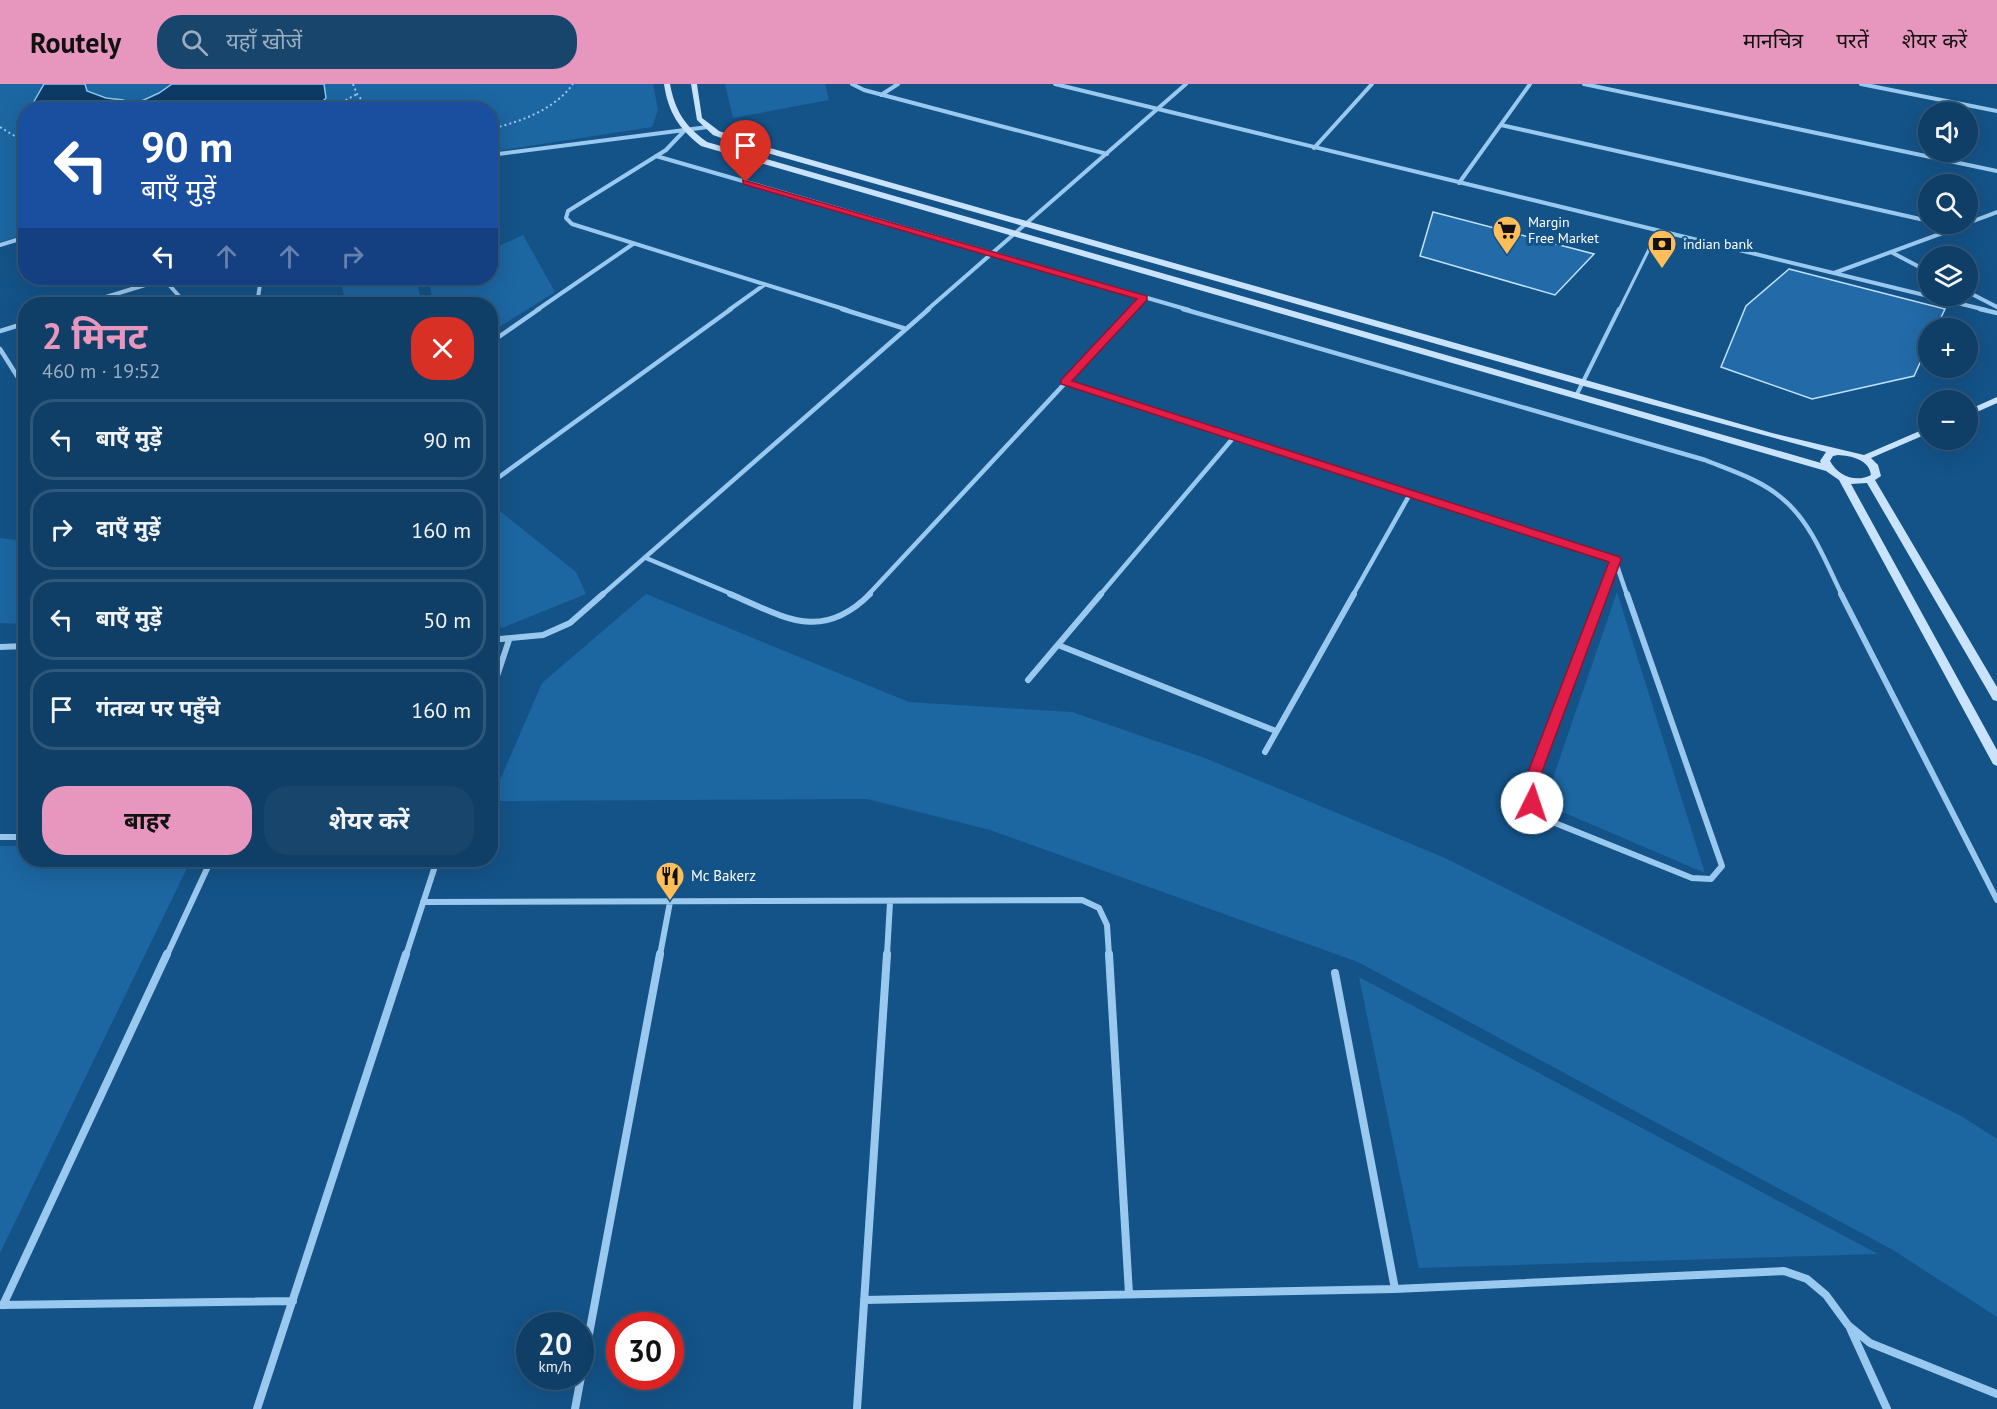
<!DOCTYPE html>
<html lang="hi">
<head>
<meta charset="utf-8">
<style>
	body { margin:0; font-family:"PT Sans","Noto Sans Devanagari",sans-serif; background:#18456c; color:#f1f3f6; height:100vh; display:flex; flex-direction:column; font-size:22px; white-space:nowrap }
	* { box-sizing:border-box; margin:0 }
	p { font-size:20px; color:#9baebf }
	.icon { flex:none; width:33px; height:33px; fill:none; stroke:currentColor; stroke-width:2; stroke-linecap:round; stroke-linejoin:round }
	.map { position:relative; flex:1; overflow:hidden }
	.drawer { position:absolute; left:18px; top:213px; width:480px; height:570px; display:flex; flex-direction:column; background:#0f3e66; border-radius:24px; box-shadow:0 6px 24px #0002,0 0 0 2px #2f577a }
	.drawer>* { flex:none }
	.top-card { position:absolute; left:18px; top:18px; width:480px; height:183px; border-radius:24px; box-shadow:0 6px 24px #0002,0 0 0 2px #2f577a; background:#1a4fa0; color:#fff; overflow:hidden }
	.fabs { position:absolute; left:1918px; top:18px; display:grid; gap:12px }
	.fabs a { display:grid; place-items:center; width:60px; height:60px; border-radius:50%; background:#0f3e66; box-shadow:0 6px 24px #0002,0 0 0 2px #2f577a; font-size:30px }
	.speed { position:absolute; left:516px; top:1228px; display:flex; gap:12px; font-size:30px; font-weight:700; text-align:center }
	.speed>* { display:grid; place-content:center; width:78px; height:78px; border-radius:50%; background:#0f3e66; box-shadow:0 6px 24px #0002,0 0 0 2px #2f577a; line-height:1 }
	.speed small { font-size:15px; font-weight:400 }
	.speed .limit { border:9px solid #d22; background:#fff; color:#111 }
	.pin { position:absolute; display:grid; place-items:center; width:51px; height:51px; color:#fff; margin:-62px -26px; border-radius:50% 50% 50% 0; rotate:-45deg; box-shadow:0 0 6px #0007 }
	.pin .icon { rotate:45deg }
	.me { position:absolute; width:66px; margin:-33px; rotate:4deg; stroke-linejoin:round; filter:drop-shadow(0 0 4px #0008) }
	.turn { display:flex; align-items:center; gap:21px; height:126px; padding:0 24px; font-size:27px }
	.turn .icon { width:78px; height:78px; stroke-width:2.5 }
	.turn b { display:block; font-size:42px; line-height:51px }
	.lanes { display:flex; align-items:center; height:57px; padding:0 24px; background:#0003; justify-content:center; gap:30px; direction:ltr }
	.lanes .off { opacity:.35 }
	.round { display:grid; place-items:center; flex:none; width:63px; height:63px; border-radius:24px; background:#18456c }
	.overview { display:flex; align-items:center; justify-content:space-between; height:102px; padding:0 24px }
	h1 { font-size:36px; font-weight:700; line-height:45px; color:#e797bd }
	.cta { display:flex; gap:12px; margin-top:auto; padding:12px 24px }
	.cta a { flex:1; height:69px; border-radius:24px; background:#e797bd; color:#111; font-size:24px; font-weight:700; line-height:69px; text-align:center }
	.cta a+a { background:#18456c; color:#f1f3f6 }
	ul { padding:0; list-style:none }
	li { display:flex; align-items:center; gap:18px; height:81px; margin:0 12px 9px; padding:0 12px; border:3px solid #2f577a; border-radius:24px }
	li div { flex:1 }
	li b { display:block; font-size:22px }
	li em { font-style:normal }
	header { display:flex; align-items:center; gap:36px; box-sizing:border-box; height:84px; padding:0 30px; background:#e797bd; color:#111 }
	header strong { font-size:28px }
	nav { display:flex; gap:33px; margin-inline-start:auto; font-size:21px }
	.search { width:420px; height:54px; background:#18456c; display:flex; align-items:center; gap:15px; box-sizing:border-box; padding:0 21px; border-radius:24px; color:#9baebf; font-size:22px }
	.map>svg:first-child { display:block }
	.green { fill:#1c66a2 }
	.water { fill:#0c3b65; stroke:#8cc6f3; stroke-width:1.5 }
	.building { fill:#226ba8; stroke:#c0e1fb; stroke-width:1.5 }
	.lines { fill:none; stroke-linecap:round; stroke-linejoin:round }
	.path { stroke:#9ac9ef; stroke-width:2; stroke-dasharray:2 3; stroke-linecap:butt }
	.lane-far1 { stroke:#9ac9ef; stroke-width:3 }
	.lane { stroke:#9ac9ef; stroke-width:4 }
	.street-far3 { stroke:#9ac9ef; stroke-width:4 }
	.street-far2 { stroke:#9ac9ef; stroke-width:4.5 }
	.street-far1 { stroke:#9ac9ef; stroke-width:6 }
	.street { stroke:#9ac9ef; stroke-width:8 }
	.secondary { fill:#c8e3fb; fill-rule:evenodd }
	.route { fill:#e11d48; stroke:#92132f; stroke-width:1.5 }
	.labels { text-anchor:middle; stroke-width:6; stroke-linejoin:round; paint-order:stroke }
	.far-poi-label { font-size:14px; fill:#fff; stroke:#145388; text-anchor:start }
	.poi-label { font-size:15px; fill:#fff; stroke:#145388; text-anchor:start }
</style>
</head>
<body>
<header>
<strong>Routely</strong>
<div class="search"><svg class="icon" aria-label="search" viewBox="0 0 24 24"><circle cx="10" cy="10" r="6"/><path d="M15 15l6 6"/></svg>यहाँ खोजें</div>
<nav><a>मानचित्र</a><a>परतें</a><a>शेयर करें</a></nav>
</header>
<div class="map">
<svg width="1997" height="1325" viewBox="0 0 1997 1325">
	<rect width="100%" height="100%" fill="#145388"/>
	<path class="green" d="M0 0H653L658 26 652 43 491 68 490 26H26L25 151 0 158Z
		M725 0H825L829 16 733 34Z
		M523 151 555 208 491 248 490 220H433L429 195 490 194 491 166Z
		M340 194H416L422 220H346Z
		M491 420 576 488 586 510 502 544 491 536Z
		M0 454 25 457V540L0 539Z
		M1617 508 1705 789 1544 720Z
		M646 510 909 618 1072 628 1205 674 1445 774 1963 1033 1997 1055V1233L1893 1166 1358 878 990 746 867 715 491 717 542 599Z
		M0 762H25L26 776H191L0 1169Z
		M1359 893 1878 1170 1419 1184Z"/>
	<path class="water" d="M44 0H85L87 7 106 14 123 16 121 22 111 25H45L32 21Z
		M172 0H324L326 14 315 25H124L159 9Z"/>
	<path class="building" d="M1433 128 1594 170 1555 211 1420 172Z
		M1789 185 1945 225 1936 244H1929V259L1914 292 1812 315 1721 283 1746 222Z"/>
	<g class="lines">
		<path class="path" d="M353 0 357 10 370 26
			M328 26 357 10
			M0 43 26 59
			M490 45C520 38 554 26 573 0"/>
		<path class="lane-far1" d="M1619 226 1658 147"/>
		<path class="lane" d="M1576 312 1619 225"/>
		<path class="street-far3" d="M852 0 864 6 1107 70
			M1055 0 1986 226
			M1584 0 1997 87
			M1861 0 1997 27
			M881 11 898 0
			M1501 41 1929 137
			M685 46 666 66 568 127 566 134 572 140 847 226
			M1314 64 1372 0
			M490 71 708 43
			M656 72 1189 226
			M1459 99 1530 0
			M1968 139 1997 128
			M1942 140 1956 143
			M0 161 26 153
			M1891 168 1929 188
			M1834 189 1967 140
			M163 194 186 220
			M1968 208 1997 223
			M83 220 168 194
			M257 220 261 194
			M537 226 633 160
			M729 226 764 201
			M927 226 1186 0
			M1133 226 1144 214"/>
		<path class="street-far2" d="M842 225 906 245
			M1183 225 1705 376C1732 387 1762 396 1784 416 1812 440 1826 479 1842 511
			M1980 225 1997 229
			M0 247 26 239
			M490 259 539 225
			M0 265 26 306
			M1065 298 1615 476
			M495 396 731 225
			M646 474 734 511
			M1615 476 1627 511
			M602 511 929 225
			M868 511 1134 225
			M1100 511 1234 353
			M1353 511 1410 410
			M1602 511 1615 476"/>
		<path class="street-far1" d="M730 510C784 533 821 559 870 510
			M1602 510 1529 704 1532 719 1545 735 1692 794 1711 795 1722 782 1627 510
			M1841 510 1997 816
			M490 556 543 551 570 539 603 510
			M1058 561 1276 647
			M0 563 26 562
			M1028 596 1101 510
			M490 613 509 556
			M1265 668 1354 510
			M0 753H26
			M423 818 1082 816 1099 824 1107 841 1109 871
			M167 871 211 776
			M406 871 437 776
			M660 871 670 818
			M887 871 890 818"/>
		<path class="street" d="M1109 870 1129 1210
			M1335 889 1395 1205
			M864 1216 1395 1205 1784 1187 1807 1195 1826 1211 1848 1241 1870 1259 1997 1310
			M1 1221 293 1217
			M3 1221 167 870
			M1850 1244 1887 1325
			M257 1325 406 870
			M575 1325 660 870
			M857 1325 887 870"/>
		<path class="secondary" d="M664 0H670C675 27 685 42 707 58L1821 379 1820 377 1826 368 1580 301 746 63 713 51 697 36 691 0H697L702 34 719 47 752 59 1772 349 1864 371 1929 343V349L1871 374 1878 381 1881 392 1875 396 1997 603V617L1993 616 1867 399 1851 400 1997 666V682L1993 680 1839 396 1826 387 701 62C679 45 668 28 664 0ZM1838 371C1851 372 1869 375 1871 391 1856 399 1838 392 1830 377L1833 372Z
			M1997 313V319L1968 332V326Z"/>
	</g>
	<path class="route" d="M743 96 1147 212V216L1072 297 1620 473 1621 476 1536 704 1539 719 1537 723H1527L1522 704 1609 478 1061 300V296L1137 215 743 100Z"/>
	<defs>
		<g id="supermarket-pin" transform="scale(1.5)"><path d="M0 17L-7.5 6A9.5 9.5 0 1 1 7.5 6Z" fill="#ffbe58" stroke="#145388"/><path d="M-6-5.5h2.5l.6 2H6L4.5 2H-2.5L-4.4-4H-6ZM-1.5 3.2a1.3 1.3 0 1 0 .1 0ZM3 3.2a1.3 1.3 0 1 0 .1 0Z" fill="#111"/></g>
		<g id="bank-pin" transform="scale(1.5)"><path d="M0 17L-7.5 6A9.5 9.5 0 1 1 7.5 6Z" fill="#ffbe58" stroke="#145388"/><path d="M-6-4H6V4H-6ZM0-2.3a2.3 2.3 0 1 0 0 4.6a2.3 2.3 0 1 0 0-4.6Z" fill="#111"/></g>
		<g id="restaurant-pin" transform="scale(1.5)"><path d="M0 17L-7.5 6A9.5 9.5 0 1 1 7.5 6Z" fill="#ffbe58" stroke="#145388"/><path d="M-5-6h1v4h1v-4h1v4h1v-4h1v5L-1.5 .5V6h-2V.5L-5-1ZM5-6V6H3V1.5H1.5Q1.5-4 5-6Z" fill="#111"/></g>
	</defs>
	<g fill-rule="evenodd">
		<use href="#supermarket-pin" x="1507" y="146"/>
		<use href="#bank-pin" x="1662" y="160"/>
		<use href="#restaurant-pin" x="670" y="792"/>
	</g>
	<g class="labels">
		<g class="far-poi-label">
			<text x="1528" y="143">Margin<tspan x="1528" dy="16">Free Market</tspan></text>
			<text x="1683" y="165">indian bank</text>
		</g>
		<g class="poi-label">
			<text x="691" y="797">Mc Bakerz</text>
		</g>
	</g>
</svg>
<div class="fabs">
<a><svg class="icon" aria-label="sound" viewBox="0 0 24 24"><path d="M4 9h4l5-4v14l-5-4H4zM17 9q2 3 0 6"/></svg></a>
<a><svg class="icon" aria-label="search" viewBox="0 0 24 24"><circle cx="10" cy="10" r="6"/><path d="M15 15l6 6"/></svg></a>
<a><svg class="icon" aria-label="layers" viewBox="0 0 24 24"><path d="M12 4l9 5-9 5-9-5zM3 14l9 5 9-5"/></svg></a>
<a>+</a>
<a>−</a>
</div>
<div class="speed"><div>20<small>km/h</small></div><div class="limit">30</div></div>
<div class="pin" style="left:746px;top:98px;background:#d93025"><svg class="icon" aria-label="arrive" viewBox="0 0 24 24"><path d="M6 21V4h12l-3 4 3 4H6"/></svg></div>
<svg class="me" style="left:1532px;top:719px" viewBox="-20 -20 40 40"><circle r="19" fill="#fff"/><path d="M0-13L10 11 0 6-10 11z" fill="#e11d48"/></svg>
<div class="top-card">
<div class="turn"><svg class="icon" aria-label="left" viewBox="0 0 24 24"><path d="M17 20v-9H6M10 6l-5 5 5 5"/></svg><div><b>90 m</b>बाएँ मुड़ें</div></div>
<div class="lanes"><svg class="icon" aria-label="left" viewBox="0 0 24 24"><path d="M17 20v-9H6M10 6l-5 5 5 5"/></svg><svg class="icon off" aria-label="ahead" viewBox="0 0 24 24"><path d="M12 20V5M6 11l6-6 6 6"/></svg><svg class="icon off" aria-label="ahead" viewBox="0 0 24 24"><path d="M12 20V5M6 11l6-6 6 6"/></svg><svg class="icon off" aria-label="right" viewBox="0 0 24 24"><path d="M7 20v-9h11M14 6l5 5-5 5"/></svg></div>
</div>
<section class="drawer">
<div class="overview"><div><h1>2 मिनट</h1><p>460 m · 19:52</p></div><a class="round" style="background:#d93025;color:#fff"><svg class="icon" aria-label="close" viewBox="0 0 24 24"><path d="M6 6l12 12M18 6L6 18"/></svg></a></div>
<ul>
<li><svg class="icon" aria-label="left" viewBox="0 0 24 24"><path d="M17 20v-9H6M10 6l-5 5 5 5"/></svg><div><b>बाएँ मुड़ें</b></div><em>90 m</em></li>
<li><svg class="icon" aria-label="right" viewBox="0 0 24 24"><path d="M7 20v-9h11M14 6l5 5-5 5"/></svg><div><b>दाएँ मुड़ें</b></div><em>160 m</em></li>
<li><svg class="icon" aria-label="left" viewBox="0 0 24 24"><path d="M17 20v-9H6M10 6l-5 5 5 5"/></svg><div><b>बाएँ मुड़ें</b></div><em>50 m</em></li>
<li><svg class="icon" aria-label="arrive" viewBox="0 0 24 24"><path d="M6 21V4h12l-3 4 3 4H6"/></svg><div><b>गंतव्य पर पहुँचे</b></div><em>160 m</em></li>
</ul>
<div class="cta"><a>बाहर</a><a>शेयर करें</a></div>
</section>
</div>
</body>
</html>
